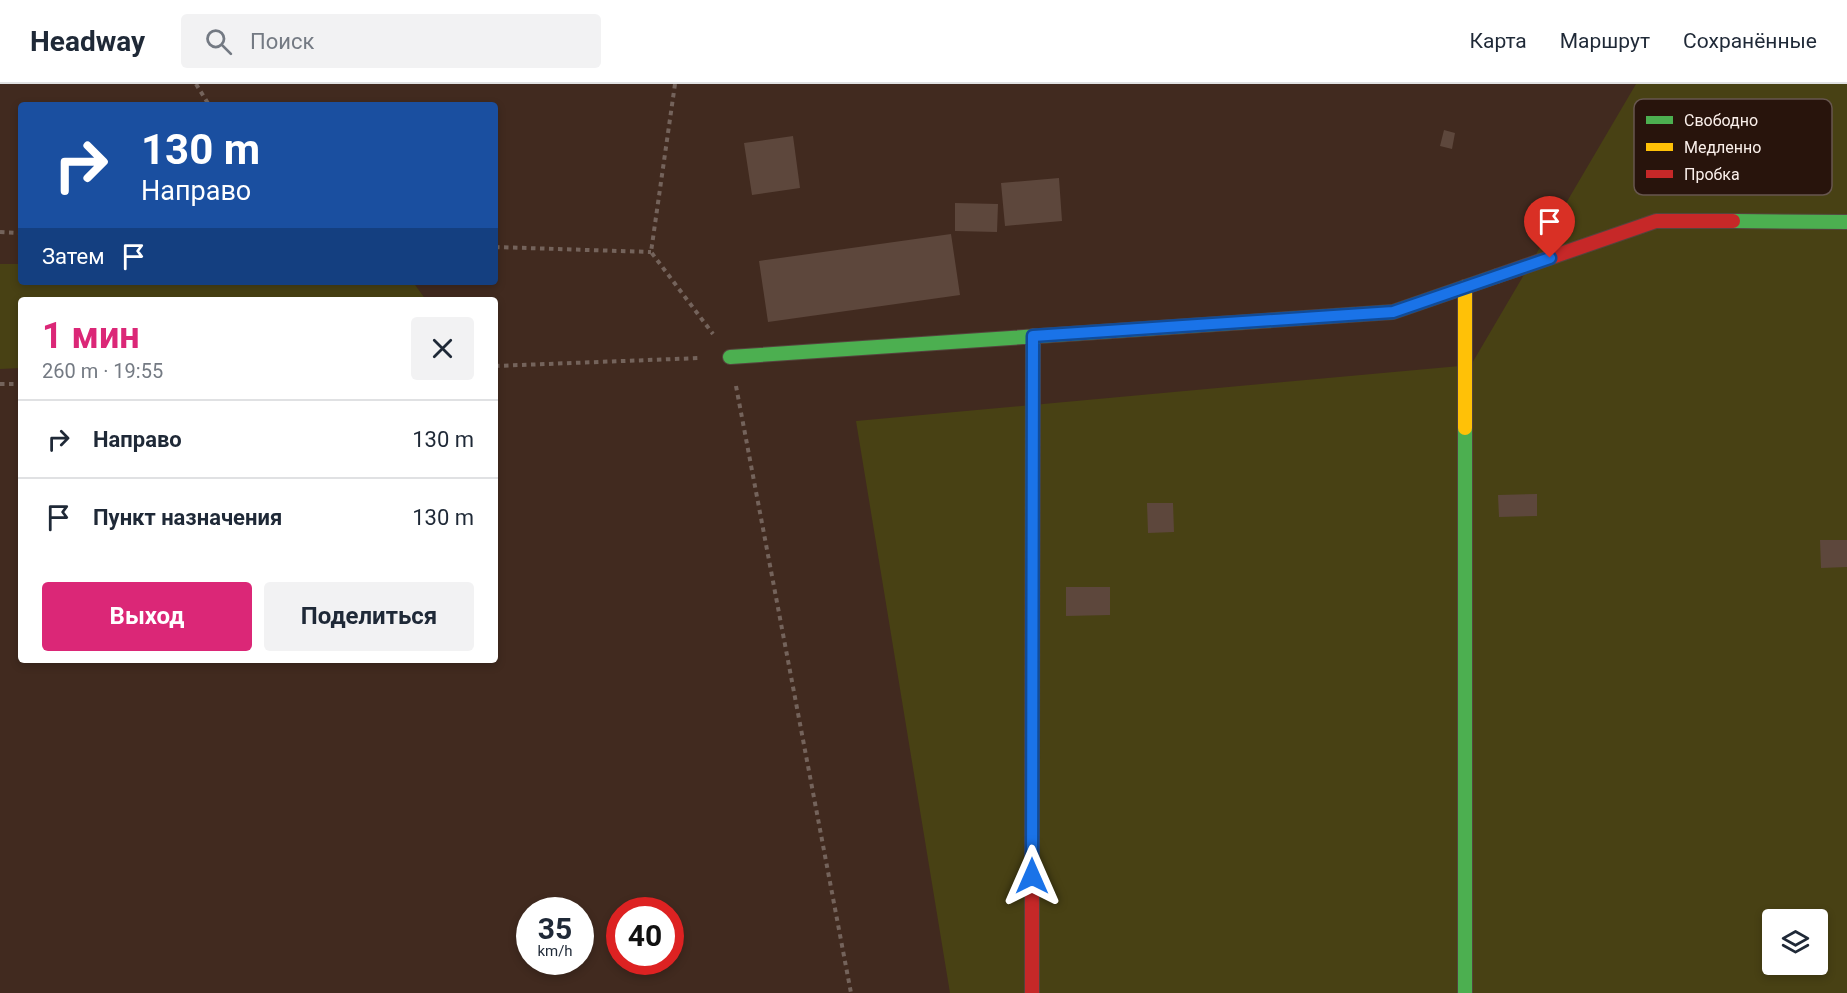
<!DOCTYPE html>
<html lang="ru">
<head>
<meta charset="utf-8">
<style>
	body { margin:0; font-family:Roboto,sans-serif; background:#f2f2f3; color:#1f2937; height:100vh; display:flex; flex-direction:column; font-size:22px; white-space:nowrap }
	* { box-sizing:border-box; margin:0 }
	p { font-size:20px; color:#747a83 }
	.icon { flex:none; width:33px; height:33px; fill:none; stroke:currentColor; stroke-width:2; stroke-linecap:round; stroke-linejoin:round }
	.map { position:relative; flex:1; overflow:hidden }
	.sheet { position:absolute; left:18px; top:213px; width:480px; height:366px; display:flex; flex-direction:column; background:#fff; border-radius:6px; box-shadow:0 3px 9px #0003 }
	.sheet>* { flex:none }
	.banner { position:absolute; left:18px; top:18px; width:480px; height:183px; border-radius:6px; box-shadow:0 3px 9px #0003; background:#1a4fa0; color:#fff; overflow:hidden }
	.tools { position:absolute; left:1762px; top:825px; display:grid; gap:12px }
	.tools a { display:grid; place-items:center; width:66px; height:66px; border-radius:6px; background:#fff; box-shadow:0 3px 9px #0003; font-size:30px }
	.speed { position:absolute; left:516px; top:813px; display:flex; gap:12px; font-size:30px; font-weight:700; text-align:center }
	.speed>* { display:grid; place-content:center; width:78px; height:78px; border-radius:50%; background:#fff; box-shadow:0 3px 9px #0003; line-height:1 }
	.speed small { font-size:15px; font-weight:400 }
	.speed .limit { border:9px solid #d22; background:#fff; color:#111 }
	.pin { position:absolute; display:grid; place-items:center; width:51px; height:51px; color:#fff; margin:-62px -26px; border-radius:50% 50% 50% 0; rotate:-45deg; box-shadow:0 0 6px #0007 }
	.pin .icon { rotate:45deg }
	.me { position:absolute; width:66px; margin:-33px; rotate:0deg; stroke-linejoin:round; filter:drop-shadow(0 0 4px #0008) }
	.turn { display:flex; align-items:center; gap:21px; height:126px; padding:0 24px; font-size:27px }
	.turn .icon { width:78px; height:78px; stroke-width:2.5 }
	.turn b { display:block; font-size:42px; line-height:51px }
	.then { display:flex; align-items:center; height:57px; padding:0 24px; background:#0003; gap:12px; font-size:22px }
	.round { display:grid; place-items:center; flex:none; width:63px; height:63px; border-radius:6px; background:#f2f2f3 }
	.headline { display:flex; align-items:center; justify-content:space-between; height:102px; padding:0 24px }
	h1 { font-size:36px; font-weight:700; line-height:45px; color:#db2777 }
	.primary-button { display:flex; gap:12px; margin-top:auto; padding:12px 24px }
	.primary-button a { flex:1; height:69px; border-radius:6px; background:#db2777; color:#fff; font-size:24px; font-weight:700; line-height:69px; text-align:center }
	.primary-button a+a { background:#f2f2f3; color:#1f2937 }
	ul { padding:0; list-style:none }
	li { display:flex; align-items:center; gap:18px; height:78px; padding:0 24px; border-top:2px solid #e0e1e3 }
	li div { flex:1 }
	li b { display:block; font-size:22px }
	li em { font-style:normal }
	header { display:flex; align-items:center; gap:36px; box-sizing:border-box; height:84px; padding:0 30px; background:#fff; border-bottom:2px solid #e0e1e3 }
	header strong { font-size:28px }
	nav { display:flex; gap:33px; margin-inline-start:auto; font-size:21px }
	.search { width:420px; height:54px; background:#f2f2f3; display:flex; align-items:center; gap:15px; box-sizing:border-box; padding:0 21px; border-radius:6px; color:#747a83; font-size:22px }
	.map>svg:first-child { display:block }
	.green { fill:#484114; fill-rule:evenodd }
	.building { fill:#5d473c }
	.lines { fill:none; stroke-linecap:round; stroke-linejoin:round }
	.fast-casing { stroke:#55443d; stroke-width:16 }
	.slow-casing { stroke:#55443d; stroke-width:16 }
	.jam-casing { stroke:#55443d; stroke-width:16 }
	.path { stroke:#74635b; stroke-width:4; stroke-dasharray:4.5 4.5; stroke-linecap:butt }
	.fast { stroke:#4caf50; stroke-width:14 }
	.slow { stroke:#ffc107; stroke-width:14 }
	.jam { stroke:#c62828; stroke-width:14 }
	.route-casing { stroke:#114b97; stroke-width:15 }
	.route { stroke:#1a73e8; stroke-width:10 }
	.key { fill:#28140c; stroke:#67564f; stroke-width:1.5 }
	.key-label { font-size:16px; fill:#fbf0eb }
</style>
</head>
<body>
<header>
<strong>Headway</strong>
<div class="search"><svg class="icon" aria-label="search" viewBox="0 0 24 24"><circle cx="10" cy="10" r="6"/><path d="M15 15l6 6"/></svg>Поиск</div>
<nav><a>Карта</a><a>Маршрут</a><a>Сохранённые</a></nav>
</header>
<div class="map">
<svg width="1847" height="909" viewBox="0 0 1847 909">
	<rect width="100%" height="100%" fill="#412a1f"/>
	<path class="green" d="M1636 0H1847V909H950L856 337 1471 281ZM1773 836H1818V880H1773Z
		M0 180H21V198H413L426 216H21V284L0 285Z"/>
	<path class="building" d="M1444 46 1455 49 1452 65 1440 62Z
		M793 52 800 104 752 111 744 59Z
		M1059 94 1062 137 1005 142 1001 99Z
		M955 119 998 120 997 148 955 147Z
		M951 150 960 211 768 238 759 177Z
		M1537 410V432L1499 433 1498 411Z
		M1147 419H1173L1174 448 1148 449Z
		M1820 456H1847V483L1821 484Z
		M1066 503H1110V531L1066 532Z"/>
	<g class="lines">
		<g class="fast-casing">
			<path id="fast" d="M1733 137 1847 138
				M730 273 1393 228 1497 192
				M1465 344V909
				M1032 676 1033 252"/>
		</g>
		<g class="slow-casing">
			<path id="slow" d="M1465 203V344"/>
		</g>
		<g class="jam-casing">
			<path id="jam" d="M1497 192 1656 137H1733
				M1032 909V676"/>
		</g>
		<path class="path" d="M196 0 209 21
			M675 0 651 168 713 250
			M0 148 21 149
			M495 163 651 168
			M495 282 700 274
			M0 300H21
			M736 302 851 909"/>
		<use href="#fast" class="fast"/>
		<use href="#slow" class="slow"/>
		<use href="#jam" class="jam"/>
	</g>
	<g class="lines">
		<g class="route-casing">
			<path id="route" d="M1032 792 1033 252 1393 228 1550 174"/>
		</g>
		<use href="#route" class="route"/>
	</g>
	<rect x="1634" y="15" width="198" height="96" rx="9" class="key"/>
	<rect x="1646" y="32" width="27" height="8" fill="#4caf50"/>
	<rect x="1646" y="59" width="27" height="8" fill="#ffc107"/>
	<rect x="1646" y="86" width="27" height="8" fill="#c62828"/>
	<g class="key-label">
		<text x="1684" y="42">Свободно</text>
		<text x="1684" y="69">Медленно</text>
		<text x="1684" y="96">Пробка</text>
	</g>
</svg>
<div class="tools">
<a><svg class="icon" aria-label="layers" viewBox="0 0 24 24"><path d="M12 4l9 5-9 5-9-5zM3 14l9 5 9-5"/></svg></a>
</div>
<div class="speed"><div>35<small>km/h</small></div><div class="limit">40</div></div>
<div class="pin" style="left:1550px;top:174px;background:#d93025"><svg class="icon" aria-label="arrive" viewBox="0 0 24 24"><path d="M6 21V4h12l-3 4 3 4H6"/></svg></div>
<svg class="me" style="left:1032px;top:792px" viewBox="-20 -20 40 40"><path d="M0-17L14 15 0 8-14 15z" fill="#1a73e8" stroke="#fff" stroke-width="4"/></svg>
<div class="banner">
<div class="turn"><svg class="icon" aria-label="right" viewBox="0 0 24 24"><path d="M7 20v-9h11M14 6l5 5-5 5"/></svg><div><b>130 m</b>Направо</div></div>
<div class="then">Затем<svg class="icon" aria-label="arrive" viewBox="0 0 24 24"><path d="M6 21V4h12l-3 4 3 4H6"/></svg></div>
</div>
<section class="sheet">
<div class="headline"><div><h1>1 мин</h1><p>260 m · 19:55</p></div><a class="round"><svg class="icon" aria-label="close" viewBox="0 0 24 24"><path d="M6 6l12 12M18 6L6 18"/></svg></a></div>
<ul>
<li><svg class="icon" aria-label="right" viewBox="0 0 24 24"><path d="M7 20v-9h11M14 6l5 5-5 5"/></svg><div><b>Направо</b></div><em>130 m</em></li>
<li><svg class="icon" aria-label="arrive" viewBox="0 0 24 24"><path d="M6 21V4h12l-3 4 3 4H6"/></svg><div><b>Пункт назначения</b></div><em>130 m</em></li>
</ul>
<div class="primary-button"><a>Выход</a><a>Поделиться</a></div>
</section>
</div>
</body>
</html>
